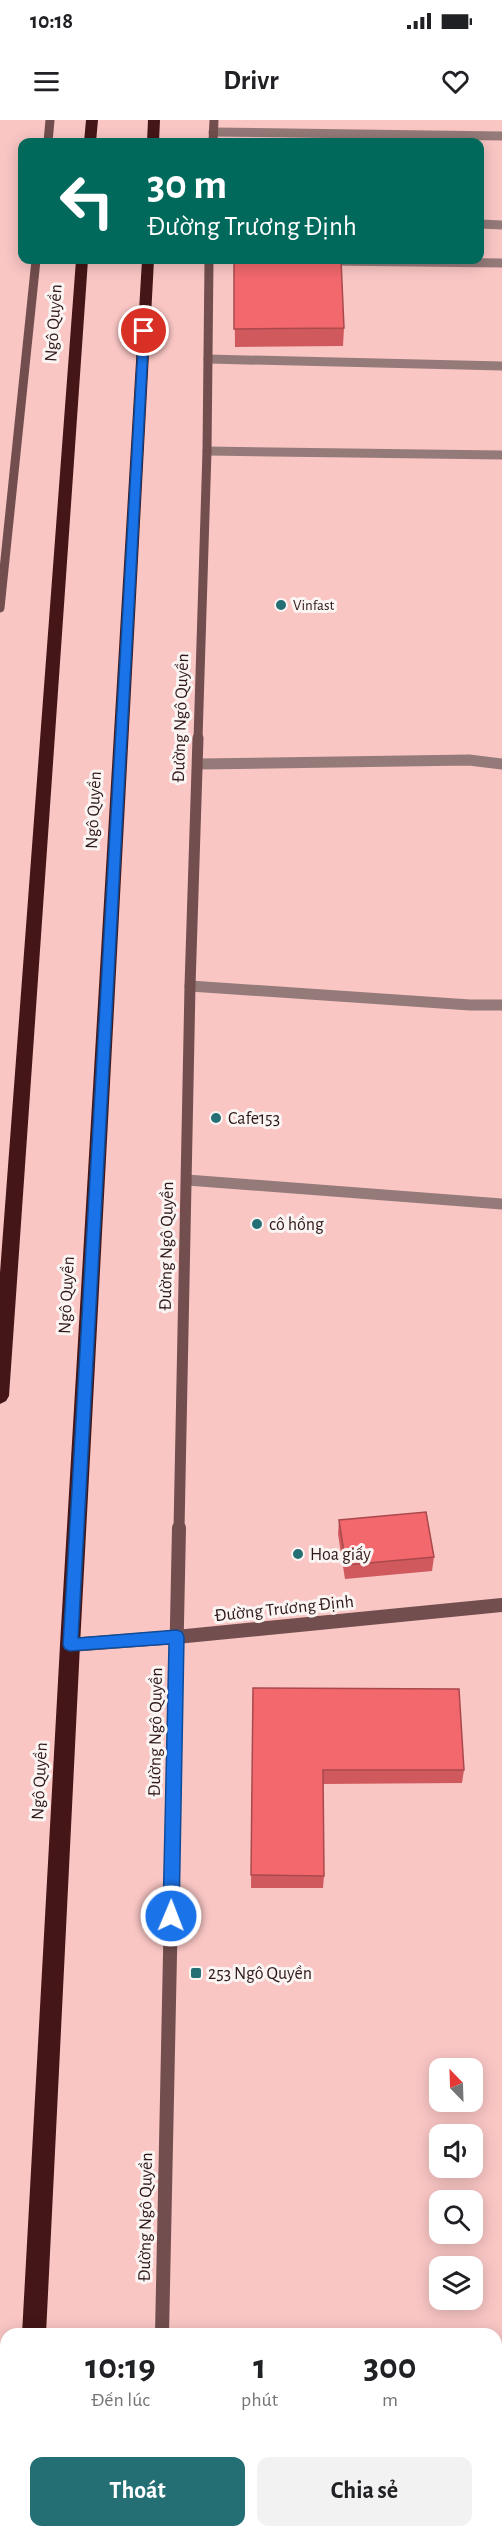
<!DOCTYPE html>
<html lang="vi">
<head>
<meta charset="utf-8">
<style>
	body { margin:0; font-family:"Alegreya Sans",sans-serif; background:#f2f2f2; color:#202124; height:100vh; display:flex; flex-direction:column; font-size:22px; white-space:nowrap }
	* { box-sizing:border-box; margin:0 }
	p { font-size:20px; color:#757577 }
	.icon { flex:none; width:33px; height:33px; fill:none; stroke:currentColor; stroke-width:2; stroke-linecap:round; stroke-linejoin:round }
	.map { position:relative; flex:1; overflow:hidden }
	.drawer { position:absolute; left:0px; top:2208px; width:502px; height:210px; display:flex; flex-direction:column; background:#fff; border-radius:18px 18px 0 0; box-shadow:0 3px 15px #0003 }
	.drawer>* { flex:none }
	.top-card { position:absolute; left:18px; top:18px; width:466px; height:126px; border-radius:12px; box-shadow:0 3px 15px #0003; background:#00695c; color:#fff; overflow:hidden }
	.needle { width:39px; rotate:337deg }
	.tools { position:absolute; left:429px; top:1938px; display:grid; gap:12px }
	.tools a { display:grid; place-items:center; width:54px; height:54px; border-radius:12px; background:#fff; box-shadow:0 3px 15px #0003; font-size:30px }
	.pin { position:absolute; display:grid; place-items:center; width:51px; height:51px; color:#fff; margin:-26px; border:3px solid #fff; border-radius:50%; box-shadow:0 2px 6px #0007 }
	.me { position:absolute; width:66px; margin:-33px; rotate:1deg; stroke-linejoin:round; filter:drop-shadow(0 0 4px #0008) }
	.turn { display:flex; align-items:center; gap:21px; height:126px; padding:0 30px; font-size:27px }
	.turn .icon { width:78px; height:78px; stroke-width:2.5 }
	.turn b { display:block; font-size:42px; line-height:51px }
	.eta { display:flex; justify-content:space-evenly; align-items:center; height:102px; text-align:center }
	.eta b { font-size:36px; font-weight:600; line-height:42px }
	.action { display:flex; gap:12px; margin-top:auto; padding:12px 30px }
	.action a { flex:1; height:69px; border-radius:12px; background:#246f74; color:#fff; font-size:24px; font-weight:600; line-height:69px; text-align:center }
	.action a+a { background:#f2f2f2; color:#202124 }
	.status { display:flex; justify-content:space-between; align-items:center; height:42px; padding:0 30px; background:#fff; direction:ltr }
	.status svg { height:16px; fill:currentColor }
	header { display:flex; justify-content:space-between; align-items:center; height:78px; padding:0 30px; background:#fff; font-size:27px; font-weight:600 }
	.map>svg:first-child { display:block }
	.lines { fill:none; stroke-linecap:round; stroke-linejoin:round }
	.lane-far1 { stroke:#947a79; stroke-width:11 }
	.lane { stroke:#947a79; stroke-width:14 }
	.street { stroke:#947a79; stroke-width:9 }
	.secondary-far2 { stroke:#724e4e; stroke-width:9 }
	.secondary-far1 { stroke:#724e4e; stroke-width:11 }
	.secondary { stroke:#724e4e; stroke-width:14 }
	.highway { fill:#441617; fill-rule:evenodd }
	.wall { fill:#d0595e }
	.building { fill:#f2686d; stroke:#a9494c; stroke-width:1.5 }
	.route { fill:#1a73e8; stroke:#114b97; stroke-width:1.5 }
	.poi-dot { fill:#246f74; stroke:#faf4f3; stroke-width:2 }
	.labels { text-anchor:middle; stroke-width:6; stroke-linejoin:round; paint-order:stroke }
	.far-poi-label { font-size:15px; fill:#2f1918; stroke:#faf4f3; text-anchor:start }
	.street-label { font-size:18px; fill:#2f1918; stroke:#faf4f3 }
	.poi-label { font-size:18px; fill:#2f1918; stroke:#faf4f3; text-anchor:start }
</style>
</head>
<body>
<div class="status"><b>10:18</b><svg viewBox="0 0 49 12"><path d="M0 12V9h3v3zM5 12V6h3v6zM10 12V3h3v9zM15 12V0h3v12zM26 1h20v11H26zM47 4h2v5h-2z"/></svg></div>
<header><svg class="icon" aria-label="menu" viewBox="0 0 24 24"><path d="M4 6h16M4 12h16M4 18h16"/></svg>Drivr<svg class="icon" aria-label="heart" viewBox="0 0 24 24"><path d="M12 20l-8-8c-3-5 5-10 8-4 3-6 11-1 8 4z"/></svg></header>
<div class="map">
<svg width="502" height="2418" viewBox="0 0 502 2418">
	<rect width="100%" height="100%" fill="#f9c6c4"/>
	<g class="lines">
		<path class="lane-far1" d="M198 644 469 640 502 644
			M190 866 470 885H502
			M187 1060 502 1084"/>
		<path class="lane" d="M496 2261H502"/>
		<path class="street" d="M213 12 502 16
			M480 104 502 105
			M326 141 502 143
			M208 239 502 246
			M207 331 502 335"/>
		<path class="secondary-far2" d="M48 22 50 0
			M213 22 214 0
			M0 488 36 140
			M198 619 207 331 209 140"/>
		<path class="secondary-far1" d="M179 1409 190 866 198 618"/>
		<path class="secondary" d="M70 1525 176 1517 502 1485
			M162 2214 179 1408
			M154 2412V2418"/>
		<path class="highway" d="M86 0H98L96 22H84Z
			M148 0H160L159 22H147Z
			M76 140H88L9 1276 6 1281 0 1284V1153Z
			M142 140H154L80 1525 46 2214H22L60 1525Z
			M12 2412H36V2418H12Z"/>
	</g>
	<path class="wall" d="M234 140 344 208 343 226 235 227Z
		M339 1400 434 1437 432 1451 345 1459 338 1414Z
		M253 1568 464 1650 462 1663 323 1664 324 1756 323 1768H251Z"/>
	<path class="building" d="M234 140H341L344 208 234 209Z
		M426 1392 434 1437 346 1445 339 1400Z
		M253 1568 459 1569 464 1650H323L324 1756 251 1755Z"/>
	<path class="route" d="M144 208 149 211 78 1518 177 1510 182 1512 184 1517 179 1796 176 1801 171 1803 165 1801 163 1796 169 1524 70 1531 65 1529 63 1525 139 211Z"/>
	<g class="poi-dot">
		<circle cx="281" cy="485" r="6"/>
		<circle cx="216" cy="998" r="6"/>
		<circle cx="257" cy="1104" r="6"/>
		<circle cx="298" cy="1434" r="6"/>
		<rect x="190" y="1847" width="12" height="12" rx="3"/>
	</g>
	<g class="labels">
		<g class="far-poi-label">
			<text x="293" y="490">Vinfast</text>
		</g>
		<g class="street-label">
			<text transform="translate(53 203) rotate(-86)" y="6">Ngô Quyền</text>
			<text transform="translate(180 598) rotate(-88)" y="6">Đường Ngô Quyền</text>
			<text transform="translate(93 690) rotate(-87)" y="6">Ngô Quyền</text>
			<text transform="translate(166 1126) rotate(-89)" y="6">Đường Ngô Quyền</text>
			<text transform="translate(66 1175) rotate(-87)" y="6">Ngô Quyền</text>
			<text transform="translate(284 1488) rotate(-6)" y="6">Đường Trương Định</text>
			<text transform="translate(155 1612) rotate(-89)" y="6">Đường Ngô Quyền</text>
			<text transform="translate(39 1661) rotate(-87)" y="6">Ngô Quyền</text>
			<text transform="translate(145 2097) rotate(-89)" y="6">Đường Ngô Quyền</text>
		</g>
		<g class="poi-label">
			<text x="228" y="1004">Cafe153</text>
			<text x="269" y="1110">cô hồng</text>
			<text x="310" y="1440">Hoa giấy</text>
			<text x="208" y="1859">253 Ngô Quyền</text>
		</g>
	</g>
</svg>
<div class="tools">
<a><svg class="needle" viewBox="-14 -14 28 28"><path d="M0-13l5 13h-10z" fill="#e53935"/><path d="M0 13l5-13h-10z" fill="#757577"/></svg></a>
<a><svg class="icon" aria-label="sound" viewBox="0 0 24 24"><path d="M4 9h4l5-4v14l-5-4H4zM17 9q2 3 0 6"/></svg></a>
<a><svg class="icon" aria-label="search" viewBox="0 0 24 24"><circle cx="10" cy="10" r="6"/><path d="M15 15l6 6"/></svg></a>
<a><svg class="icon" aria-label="layers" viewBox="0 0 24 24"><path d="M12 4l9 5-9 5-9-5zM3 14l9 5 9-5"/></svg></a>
</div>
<div class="pin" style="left:144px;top:211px;background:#d93025"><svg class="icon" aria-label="arrive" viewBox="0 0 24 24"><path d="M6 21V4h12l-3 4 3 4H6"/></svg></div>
<svg class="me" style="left:171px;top:1796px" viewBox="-20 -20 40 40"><circle r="17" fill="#1a73e8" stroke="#fff" stroke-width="3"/><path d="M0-11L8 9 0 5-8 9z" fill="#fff"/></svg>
<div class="top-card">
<div class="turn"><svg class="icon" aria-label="left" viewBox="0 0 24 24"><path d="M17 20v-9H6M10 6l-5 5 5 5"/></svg><div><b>30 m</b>Đường Trương Định</div></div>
</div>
<section class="drawer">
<div class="eta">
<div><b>10:19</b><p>Đến lúc</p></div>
<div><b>1</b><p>phút</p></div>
<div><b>300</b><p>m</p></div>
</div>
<div class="action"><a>Thoát</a><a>Chia sẻ</a></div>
</section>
</div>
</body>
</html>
